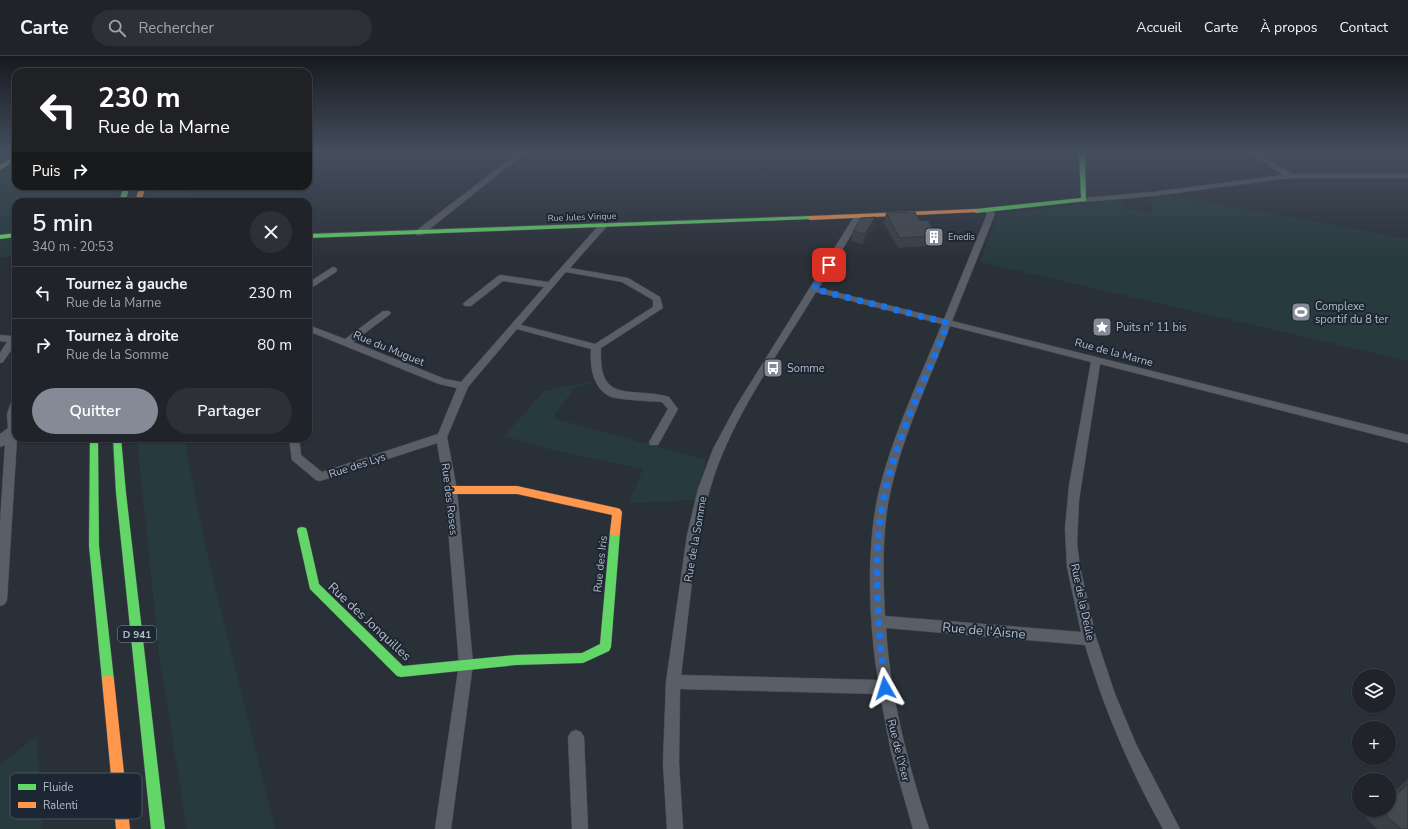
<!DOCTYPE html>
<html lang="fr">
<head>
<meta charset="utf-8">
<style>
	body { margin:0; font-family:"Nunito Sans",sans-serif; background:#2d3036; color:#f1f3f6; height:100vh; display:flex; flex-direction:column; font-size:15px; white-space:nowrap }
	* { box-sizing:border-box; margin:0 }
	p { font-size:13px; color:#a2a4a8 }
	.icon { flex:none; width:22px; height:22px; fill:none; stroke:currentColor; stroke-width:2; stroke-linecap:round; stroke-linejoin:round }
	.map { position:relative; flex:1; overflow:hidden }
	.side { position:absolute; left:12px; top:142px; width:300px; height:244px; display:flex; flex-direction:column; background:#20242a; border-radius:12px; box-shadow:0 1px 3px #0004,0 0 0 1px #3d4147 }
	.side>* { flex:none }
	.top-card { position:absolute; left:12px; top:12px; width:300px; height:122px; border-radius:12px; box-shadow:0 1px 3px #0004,0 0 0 1px #3d4147; background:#202124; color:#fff; overflow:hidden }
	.fabs { position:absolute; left:1352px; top:613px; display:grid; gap:8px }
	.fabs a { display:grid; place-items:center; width:44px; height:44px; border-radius:50%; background:#20242a; box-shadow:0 1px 3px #0004,0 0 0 1px #3d4147; font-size:20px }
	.pin { position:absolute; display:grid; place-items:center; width:34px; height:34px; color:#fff; margin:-17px; border-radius:8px; box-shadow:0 2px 6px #0006 }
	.me { position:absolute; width:44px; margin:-22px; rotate:354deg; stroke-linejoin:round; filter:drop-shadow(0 0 3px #0008) }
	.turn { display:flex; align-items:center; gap:14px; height:84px; padding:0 20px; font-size:18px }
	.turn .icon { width:52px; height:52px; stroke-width:2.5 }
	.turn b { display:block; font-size:28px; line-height:34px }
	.then { display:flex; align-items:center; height:38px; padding:0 20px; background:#0003; gap:8px; font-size:15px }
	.round { display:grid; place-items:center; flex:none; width:42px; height:42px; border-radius:21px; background:#2d3036 }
	.overview { display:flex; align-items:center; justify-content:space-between; height:68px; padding:0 20px }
	h1 { font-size:24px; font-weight:600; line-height:30px }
	.action { display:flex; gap:8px; margin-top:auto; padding:8px 20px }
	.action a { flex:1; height:46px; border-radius:24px; background:#848b96; color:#fff; font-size:16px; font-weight:600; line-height:46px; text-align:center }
	.action a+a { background:#2d3036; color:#f1f3f6 }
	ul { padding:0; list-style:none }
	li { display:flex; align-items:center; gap:12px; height:52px; padding:0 20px; border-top:1px solid #3d4147 }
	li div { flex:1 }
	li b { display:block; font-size:15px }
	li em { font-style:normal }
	header { display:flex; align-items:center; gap:24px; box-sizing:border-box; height:56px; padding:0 20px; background:#20242a; border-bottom:1px solid #3d4147 }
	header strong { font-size:19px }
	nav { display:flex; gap:22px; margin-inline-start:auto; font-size:14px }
	.search { width:280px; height:36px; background:#2d3036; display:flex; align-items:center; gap:10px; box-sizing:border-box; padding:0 14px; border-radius:22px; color:#a2a4a8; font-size:15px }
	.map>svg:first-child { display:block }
	.green { fill:#273a3e }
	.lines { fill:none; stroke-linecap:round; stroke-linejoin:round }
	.street-casing { stroke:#484c53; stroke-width:1 }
	.fast-casing { stroke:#484c53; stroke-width:1 }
	.slow-casing { stroke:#484c53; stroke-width:1 }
	.street { fill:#5a5e66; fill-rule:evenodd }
	.fast { fill:#63d668; fill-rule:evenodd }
	.slow { fill:#ff974d; fill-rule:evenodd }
	.wall { fill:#3a3f45 }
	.shaded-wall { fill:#303338 }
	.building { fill:#444950; stroke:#303338 }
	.route { stroke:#1a73e8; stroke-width:7; stroke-dasharray:0 12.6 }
	.labels { text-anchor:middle; stroke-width:4; stroke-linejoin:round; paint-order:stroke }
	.far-street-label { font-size:9px; fill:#b4bcc9; stroke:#1d2633 }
	.far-poi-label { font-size:9px; fill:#b4bcc9; stroke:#1d2633; text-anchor:start }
	.shield { fill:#1d2633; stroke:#878f9c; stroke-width:1 }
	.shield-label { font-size:10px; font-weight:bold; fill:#b4bcc9 }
	.poi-label { font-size:11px; fill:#b4bcc9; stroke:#1d2633; text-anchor:start }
	.street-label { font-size:11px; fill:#b4bcc9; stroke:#1d2633 }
	.near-street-label { font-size:13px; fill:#b4bcc9; stroke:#1d2633 }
	.key { fill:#1d2633; stroke:#4a5360; stroke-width:1 }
	.key-label { font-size:11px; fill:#b4bcc9 }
</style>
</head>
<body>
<header>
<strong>Carte</strong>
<div class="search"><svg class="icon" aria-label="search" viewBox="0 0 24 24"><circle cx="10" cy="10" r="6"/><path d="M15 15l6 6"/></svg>Rechercher</div>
<nav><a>Accueil</a><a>Carte</a><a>À propos</a><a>Contact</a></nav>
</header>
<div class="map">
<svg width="1408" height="773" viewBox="0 0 1408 773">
	<rect width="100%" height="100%" fill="#2a3038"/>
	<path class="green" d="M16 109V130H116L109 146H16V200L0 202V120Z
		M155 130H190V146H151Z
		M1172 140 1408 183V305L980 206 998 158 1121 144 1126 153 1152 157 1151 143Z
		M591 325 592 328 575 331 553 362 706 404 695 444 629 447 643 413 552 394 504 380 544 335Z
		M137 382H184L207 497 275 773H187L159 599Z
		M37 680 42 773H0V708Z"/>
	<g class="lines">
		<g class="street-casing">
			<path id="street" d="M518 97H525L422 179H416V175Z
				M1251 97H1258L1292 118H1408V122H1290L1153 140 1084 146 1080 144 1084 142 1153 136 1283 119Z
				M985 153H991L995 158 952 265 1408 379V387L1100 308 1079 444 1077 487 1080 511 1096 581 1115 638 1136 688 1180 773H1163C1130 714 1104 653 1085 589L886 572C890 640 908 708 929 773H913L891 696 880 638 680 633 679 707 683 773H667L663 707 666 626 687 479 698 433 713 393 735 352 855 159H858L862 161 819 232 944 263 987 158 984 155ZM816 236 942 268C919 324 892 380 878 439 866 495 869 568 878 624L681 619C689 558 693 493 710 433 729 365 779 297 816 236ZM950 270 1091 306 1069 430 1065 473 1067 511 1081 576 885 560C883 523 882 484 888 448 899 386 928 328 950 270Z
				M601 167H607L608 169 570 212 628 222 660 241 663 252 601 292C598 350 631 330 669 341L678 353 658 389H650L649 386 668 353 662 346C651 345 617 344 609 340 592 331 590 309 591 293L517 273 468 331 447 381 457 434 473 608 451 773H435L459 608 445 434 437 387 320 425 316 424 292 404 289 382H299L301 399 322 416 438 378 457 332 439 328 308 275V269L345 283 383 255H389L391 257 389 259 353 286 445 323 461 326 544 231 503 225 471 250H465L463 248 465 246 498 220 501 219 548 226ZM566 216 622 226 653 244V251L595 288 521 269Z
				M333 211 336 212 337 214 336 216 308 234V227Z
				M0 279 11 280 16 285V287L3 306 0 307V297L7 286 0 285Z
				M16 343 17 382 7 544 5 548 0 550V467L5 389 0 391V378L8 372 7 358 12 344Z
				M576 674 581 676 584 681 588 773H572L568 681 571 676Z"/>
		</g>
		<g class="fast-casing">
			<path id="fast" d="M1079 97H1085L1086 145 976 157 973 155 976 153 1081 142Z
				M16 99V104L0 114V109Z
				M124 130H130L125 146H119Z
				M810 160 812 161V163L308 182V178Z
				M16 177V181L0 183V179Z
				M90 382H98L99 490 114 624 112 628 108 629 104 628 102 624 89 490Z
				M113 382H121L126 437 165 773H151L116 437Z
				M302 471 306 472 307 475 319 528 403 610 516 599 582 597 600 588 610 476 611 473 615 472 619 473 620 476 611 591 609 595 583 607 516 609 401 621 397 620 310 533 297 475 298 472Z"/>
		</g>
		<g class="slow-casing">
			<path id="slow" d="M140 130H146L141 146H135Z
				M976 153 979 155 978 156 810 164 807 162 810 160Z
				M451 430H517L617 452 620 453 622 456 620 476 619 479 615 480 611 479 610 476 612 459 517 438H451L448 437 446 434 448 431Z
				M108 619 112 620 114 624 130 773H116L102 624 104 620Z"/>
		</g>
		<use href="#street" class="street"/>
		<use href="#fast" class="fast"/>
		<use href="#slow" class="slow"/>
	</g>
	<path class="wall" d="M886 157 919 164 935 176 932 186H931L930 190 898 192 884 167Z
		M875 161 874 171 863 188 851 185 853 175Z
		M1408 723V773H1377L1365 761 1373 754H1389V740Z"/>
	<path class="shaded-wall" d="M875 161 874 171 863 188 865 178Z"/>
	<path class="building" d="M915 156 919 164 928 165 935 176H930L932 180 900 182 886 157Z
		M875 161 865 178 853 175 861 162Z
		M1408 728V773H1401L1380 754H1389V745Z"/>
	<linearGradient id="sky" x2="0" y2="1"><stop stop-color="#171a1f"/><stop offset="0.47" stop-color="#444e5e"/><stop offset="1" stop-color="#444e5e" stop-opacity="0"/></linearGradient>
	<rect width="1408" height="205" fill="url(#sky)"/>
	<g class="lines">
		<path class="route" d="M829 209 814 233 948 267C928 318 902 369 888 423 871 488 877 565 885 632"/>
	</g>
	<defs>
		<g id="building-square" transform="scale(1)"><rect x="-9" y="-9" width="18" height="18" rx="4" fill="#848b96" stroke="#1d2633"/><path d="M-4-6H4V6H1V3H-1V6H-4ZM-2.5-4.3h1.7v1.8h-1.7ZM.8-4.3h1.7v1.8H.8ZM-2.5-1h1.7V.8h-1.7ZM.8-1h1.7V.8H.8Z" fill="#fff"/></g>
		<g id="stadium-square" transform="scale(1)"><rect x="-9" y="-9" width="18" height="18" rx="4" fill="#848b96" stroke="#1d2633"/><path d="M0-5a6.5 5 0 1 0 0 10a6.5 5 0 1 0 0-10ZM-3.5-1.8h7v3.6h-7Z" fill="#fff"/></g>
		<g id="sight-square" transform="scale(1)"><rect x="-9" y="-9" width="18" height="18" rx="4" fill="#848b96" stroke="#1d2633"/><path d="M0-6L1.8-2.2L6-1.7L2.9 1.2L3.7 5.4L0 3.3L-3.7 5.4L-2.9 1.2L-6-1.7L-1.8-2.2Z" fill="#fff"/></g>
		<g id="bus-square" transform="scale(1)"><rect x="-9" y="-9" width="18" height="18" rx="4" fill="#848b96" stroke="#1d2633"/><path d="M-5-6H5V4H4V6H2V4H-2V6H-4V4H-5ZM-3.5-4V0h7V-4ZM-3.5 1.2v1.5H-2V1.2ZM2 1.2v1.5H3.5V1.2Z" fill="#fff"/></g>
	</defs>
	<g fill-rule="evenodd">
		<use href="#building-square" x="934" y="181"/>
		<use href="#stadium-square" x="1301" y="256"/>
		<use href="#sight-square" x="1102" y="271"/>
		<use href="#bus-square" x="773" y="312"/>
	</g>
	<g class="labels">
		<g class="far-street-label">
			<text transform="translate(582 161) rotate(-2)" y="3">Rue Jules Virique</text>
		</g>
		<g class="far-poi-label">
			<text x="948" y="184">Enedis</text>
		</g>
		<rect class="shield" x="118" y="570" width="38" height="16" rx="3"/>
		<g class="shield-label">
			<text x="137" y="582">D 941</text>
		</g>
		<g class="poi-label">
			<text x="1315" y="254">Complexe<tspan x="1315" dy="13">sportif du 8 ter</tspan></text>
			<text x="1116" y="275">Puits n° 11 bis</text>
			<text x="787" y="316">Somme</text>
		</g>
		<g class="street-label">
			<text transform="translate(389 292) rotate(22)" y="4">Rue du Muguet</text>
			<text transform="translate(1114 296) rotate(15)" y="4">Rue de la Marne</text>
			<text transform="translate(357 409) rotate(-18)" y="4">Rue des Lys</text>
			<text transform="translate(450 443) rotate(83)" y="4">Rue des Roses</text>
			<text transform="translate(695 483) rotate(-80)" y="4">Rue de la Somme</text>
			<text transform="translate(600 508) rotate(-84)" y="4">Rue des Iris</text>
			<text transform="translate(1083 546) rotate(78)" y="4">Rue de la Deûle</text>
			<text transform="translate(899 694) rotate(76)" y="4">Rue de l'Yser</text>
		</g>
		<g class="near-street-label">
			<text transform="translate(370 565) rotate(43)" y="5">Rue des Jonquilles</text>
			<text transform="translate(984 574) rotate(5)" y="5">Rue de l'Aisne</text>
		</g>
	</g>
	<rect x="10" y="717" width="132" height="46" rx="6" class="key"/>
	<rect x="18" y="728" width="18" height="6" fill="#63d668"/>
	<rect x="18" y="746" width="18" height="6" fill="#ff974d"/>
	<g class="key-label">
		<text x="43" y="735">Fluide</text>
		<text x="43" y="753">Ralenti</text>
	</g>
</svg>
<div class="fabs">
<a><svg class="icon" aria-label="layers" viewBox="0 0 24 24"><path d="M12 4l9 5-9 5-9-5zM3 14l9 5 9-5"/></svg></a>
<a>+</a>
<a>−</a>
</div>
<div class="pin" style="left:829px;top:209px;background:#d93025"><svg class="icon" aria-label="arrive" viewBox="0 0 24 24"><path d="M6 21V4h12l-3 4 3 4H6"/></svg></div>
<svg class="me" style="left:885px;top:632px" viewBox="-20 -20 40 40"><path d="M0-17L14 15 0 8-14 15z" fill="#1a73e8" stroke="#fff" stroke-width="4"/></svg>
<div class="top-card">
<div class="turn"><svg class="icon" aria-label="left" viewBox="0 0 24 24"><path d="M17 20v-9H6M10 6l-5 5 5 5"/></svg><div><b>230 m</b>Rue de la Marne</div></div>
<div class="then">Puis<svg class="icon" aria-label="right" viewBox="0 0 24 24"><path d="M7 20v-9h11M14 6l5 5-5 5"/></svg></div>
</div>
<section class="side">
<div class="overview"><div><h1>5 min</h1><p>340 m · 20:53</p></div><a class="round"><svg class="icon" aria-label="close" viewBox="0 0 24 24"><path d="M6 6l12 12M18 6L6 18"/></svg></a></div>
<ul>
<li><svg class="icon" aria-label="left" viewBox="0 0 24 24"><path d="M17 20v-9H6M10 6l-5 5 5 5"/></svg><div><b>Tournez à gauche</b><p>Rue de la Marne</p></div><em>230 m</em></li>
<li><svg class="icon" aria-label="right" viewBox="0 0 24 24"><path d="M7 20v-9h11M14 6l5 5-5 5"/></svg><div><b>Tournez à droite</b><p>Rue de la Somme</p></div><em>80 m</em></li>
</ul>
<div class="action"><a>Quitter</a><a>Partager</a></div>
</section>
</div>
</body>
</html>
